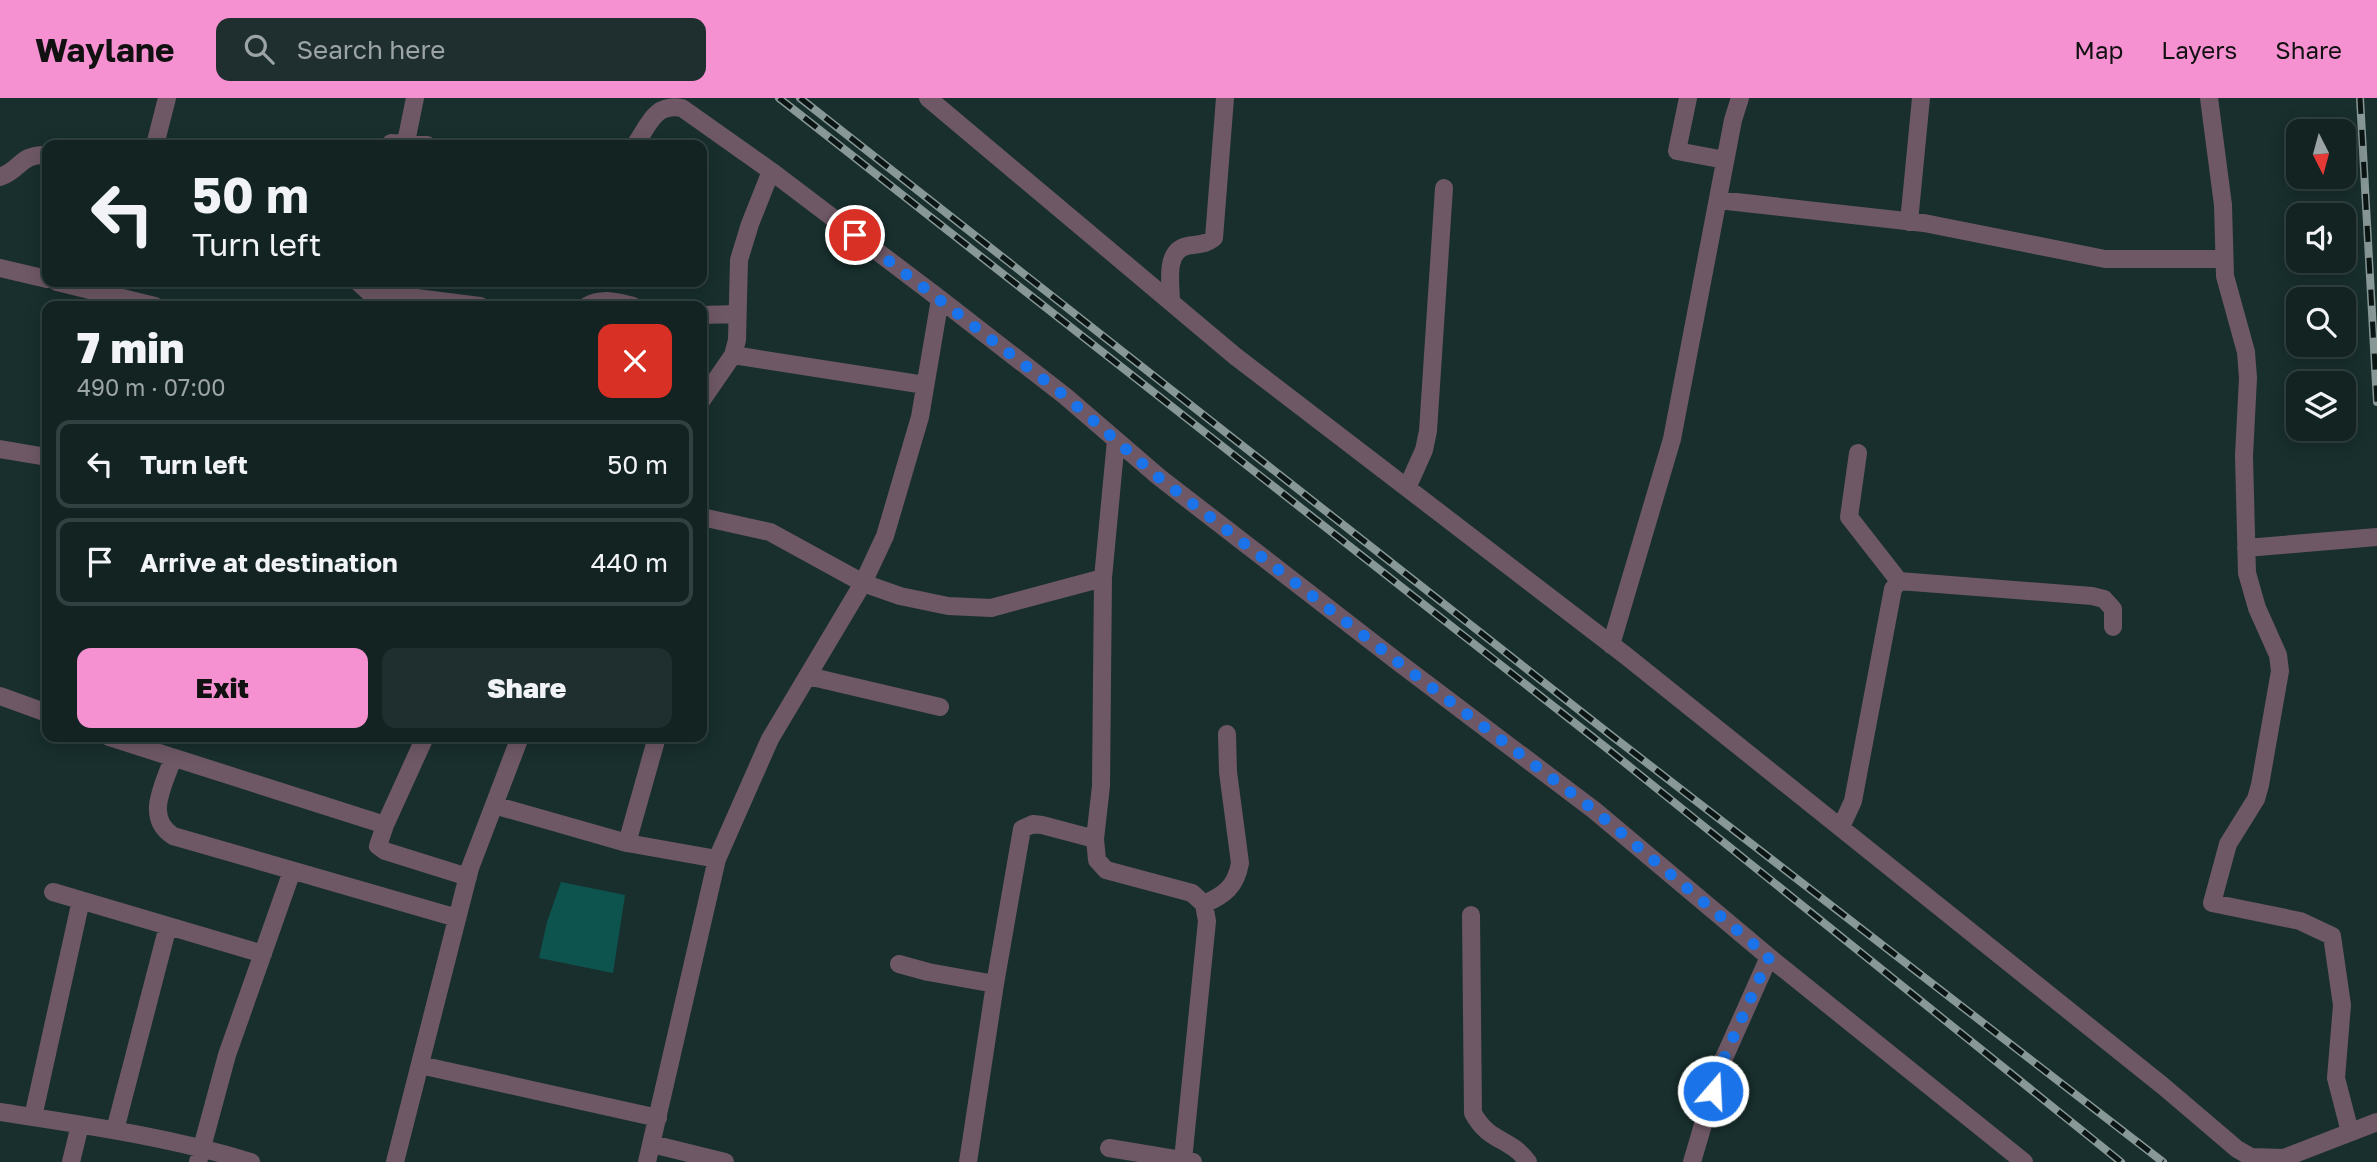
<!DOCTYPE html>
<html lang="en">
<head>
<meta charset="utf-8">
<style>
	body { margin:0; font-family:"Golos Text",sans-serif; background:#1f2f2f; color:#f1f3f6; height:100vh; display:flex; flex-direction:column; font-size:26px; white-space:nowrap }
	* { box-sizing:border-box; margin:0 }
	p { font-size:23px; color:#9ca4a5 }
	.icon { flex:none; width:38px; height:38px; fill:none; stroke:currentColor; stroke-width:2; stroke-linecap:round; stroke-linejoin:round }
	.map { position:relative; flex:1; overflow:hidden }
	.drawer { position:absolute; left:42px; top:203px; width:665px; height:441px; display:flex; flex-direction:column; background:#122322; border-radius:14px; box-shadow:0 4px 18px #0003,0 0 0 2px #314040 }
	.drawer>* { flex:none }
	.banner { position:absolute; left:42px; top:42px; width:665px; height:147px; border-radius:14px; box-shadow:0 4px 18px #0003,0 0 0 2px #314040; background:#122322; color:#f1f3f6; overflow:hidden }
	.needle { width:46px; rotate:174deg }
	.tools { position:absolute; left:2286px; top:21px; display:grid; gap:14px }
	.tools a { display:grid; place-items:center; width:70px; height:70px; border-radius:14px; background:#122322; box-shadow:0 4px 18px #0003,0 0 0 2px #314040; font-size:35px }
	.pin { position:absolute; display:grid; place-items:center; width:60px; height:60px; color:#fff; margin:-30px; border:4px solid #fff; border-radius:50%; box-shadow:0 2px 7px #0007 }
	.me { position:absolute; width:77px; margin:-38px; rotate:19deg; stroke-linejoin:round; filter:drop-shadow(0 0 5px #0008) }
	.turn { display:flex; align-items:center; gap:24px; height:147px; padding:0 35px; font-size:32px }
	.turn .icon { width:91px; height:91px; stroke-width:2.5 }
	.turn b { display:block; font-size:49px; line-height:60px }
	.round { display:grid; place-items:center; flex:none; width:74px; height:74px; border-radius:14px; background:#1f2f2f }
	.head { display:flex; align-items:center; justify-content:space-between; height:119px; padding:0 35px }
	h1 { font-size:42px; font-weight:800; line-height:52px }
	.button { display:flex; gap:14px; margin-top:auto; padding:14px 35px }
	.button a { flex:1; height:80px; border-radius:14px; background:#f590d1; color:#111; font-size:28px; font-weight:800; line-height:80px; text-align:center }
	.button a+a { background:#1f2f2f; color:#f1f3f6 }
	ul { padding:0; list-style:none }
	li { display:flex; align-items:center; gap:21px; height:88px; margin:0 14px 10px; padding:0 21px; border:4px solid #314040; border-radius:14px }
	li div { flex:1 }
	li b { display:block; font-size:26px }
	li em { font-style:normal }
	header { display:flex; align-items:center; gap:42px; box-sizing:border-box; height:98px; padding:0 35px; background:#f590d1; color:#111 }
	header strong { font-size:33px }
	nav { display:flex; gap:38px; margin-inline-start:auto; font-size:24px }
	.search { width:490px; height:63px; background:#1f2f2f; display:flex; align-items:center; gap:18px; box-sizing:border-box; padding:0 24px; border-radius:14px; color:#9ca4a5; font-size:26px }
	.map>svg:first-child { display:block }
	.green { fill:#0d544f }
	.lines { fill:none; stroke-linecap:round; stroke-linejoin:round }
	.minor { stroke:#6e5865; stroke-width:18 }
	.rail-casing { stroke:#879896; stroke-width:8 }
	.rail { stroke:#0b1514; stroke-width:5; stroke-dasharray:16; stroke-linecap:butt }
	.route { stroke:#1a73e8; stroke-width:12; stroke-dasharray:0 21.6 }
</style>
</head>
<body>
<header>
<strong>Waylane</strong>
<div class="search"><svg class="icon" aria-label="search" viewBox="0 0 24 24"><circle cx="10" cy="10" r="6"/><path d="M15 15l6 6"/></svg>Search here</div>
<nav><a>Map</a><a>Layers</a><a>Share</a></nav>
</header>
<div class="map">
<svg width="2377" height="1064" viewBox="0 0 2377 1064">
	<rect width="100%" height="100%" fill="#182f2d"/>
	<path class="green" d="M561 784 625 797 613 875 539 860 547 824Z"/>
	<g class="lines">
		<path class="minor" d="M928 0 1235 258 1625 557 2163 988 2237 1051 2251 1059 2284 1060 2377 1024
			M1688 0 1677 53 1725 62
			M2209 0 2223 107 2225 178 2246 254 2248 280 2244 358 2247 475 2257 510 2278 557 2280 573 2260 687 2256 701 2228 746 2212 805 2300 823 2332 838 2342 907 2336 980 2350 1034
			M406 44 415 0
			M155 47 167 0
			M389 47 391 45 427 47
			M635 47C649 27 654 5 682 10L771 73 940 201 1065 298 1159 379 1398 564 1594 712 1769 859 2024 1064
			M0 79C21 72 19 56 47 57
			M1718 102 1924 125 2105 161H2224
			M1909 124 1921 0
			M0 170 47 181
			M57 184 155 208
			M358 184 369 194 480 208
			M1171 204C1171 186 1164 153 1187 148 1198 146 1205 147 1214 140L1225 0
			M587 208C602 199 617 204 633 208
			M702 217 737 216
			M733 257 925 287
			M702 302 733 257 737 242 739 162 750 126 771 73
			M1116 342 1103 480 1101 688 1095 741 1097 762 1106 772 1192 795 1204 806 1207 823 1183 1062
			M0 351 47 359
			M1858 355 1849 419 1899 483
			M1407 390 1424 352 1428 333 1444 90
			M702 419 770 434 863 485 900 498 948 508 991 510 1103 480
			M2246 450 2377 439
			M1611 547 1672 341 1733 22 1740 0
			M808 578 940 609
			M0 598 47 615
			M109 639 385 727 425 639
			M173 660C164 687 144 719 173 738L457 820
			M494 707 627 745 717 761
			M385 727 378 748 385 753 468 779
			M1841 729 1853 703 1893 491 1899 483 2092 498 2104 501 2113 511V529
			M627 745 657 639
			M53 794 263 856
			M1204 806C1225 797 1236 788 1240 765L1228 674 1227 636
			M1471 817 1473 1015C1489 1045 1510 1039 1528 1064
			M899 866 928 874 995 886
			M420 967 658 1020
			M0 1014C85 1027 169 1039 251 1064
			M33 1019 81 802
			M115 1032 168 828
			M652 1046 725 1064
			M1109 1050 1193 1064
			M71 1064 80 1027
			M198 1064 227 957 292 773
			M395 1064 470 770 520 639
			M647 1064 717 761 770 641 863 485 885 438 920 319 940 201
			M968 1064 995 886 1022 731 1033 726 1042 727 1095 741
			M1692 1064 1720 969 1769 859"/>
		<g class="rail-casing">
			<path id="rail" d="M779 0 1604 648 2121 1064
				M800 0 1612 638 2163 1064
				M2360 0 2377 304"/>
		</g>
		<use href="#rail" class="rail"/>
	</g>
	<g class="lines">
		<path class="route" d="M855 137 1065 298 1158 379 1398 564 1594 712 1769 859 1720 969 1713 993"/>
	</g>
</svg>
<div class="tools">
<a><svg class="needle" viewBox="-14 -14 28 28"><path d="M0-13l5 13h-10z" fill="#e53935"/><path d="M0 13l5-13h-10z" fill="#9ca4a5"/></svg></a>
<a><svg class="icon" aria-label="sound" viewBox="0 0 24 24"><path d="M4 9h4l5-4v14l-5-4H4zM17 9q2 3 0 6"/></svg></a>
<a><svg class="icon" aria-label="search" viewBox="0 0 24 24"><circle cx="10" cy="10" r="6"/><path d="M15 15l6 6"/></svg></a>
<a><svg class="icon" aria-label="layers" viewBox="0 0 24 24"><path d="M12 4l9 5-9 5-9-5zM3 14l9 5 9-5"/></svg></a>
</div>
<div class="pin" style="left:855px;top:137px;background:#d93025"><svg class="icon" aria-label="arrive" viewBox="0 0 24 24"><path d="M6 21V4h12l-3 4 3 4H6"/></svg></div>
<svg class="me" style="left:1713px;top:993px" viewBox="-20 -20 40 40"><circle r="17" fill="#1a73e8" stroke="#fff" stroke-width="3"/><path d="M0-11L8 9 0 5-8 9z" fill="#fff"/></svg>
<div class="banner">
<div class="turn"><svg class="icon" aria-label="left" viewBox="0 0 24 24"><path d="M17 20v-9H6M10 6l-5 5 5 5"/></svg><div><b>50 m</b>Turn left</div></div>
</div>
<section class="drawer">
<div class="head"><div><h1>7 min</h1><p>490 m · 07:00</p></div><a class="round" style="background:#d93025;color:#fff"><svg class="icon" aria-label="close" viewBox="0 0 24 24"><path d="M6 6l12 12M18 6L6 18"/></svg></a></div>
<ul>
<li><svg class="icon" aria-label="left" viewBox="0 0 24 24"><path d="M17 20v-9H6M10 6l-5 5 5 5"/></svg><div><b>Turn left</b></div><em>50 m</em></li>
<li><svg class="icon" aria-label="arrive" viewBox="0 0 24 24"><path d="M6 21V4h12l-3 4 3 4H6"/></svg><div><b>Arrive at destination</b></div><em>440 m</em></li>
</ul>
<div class="button"><a>Exit</a><a>Share</a></div>
</section>
</div>
</body>
</html>
